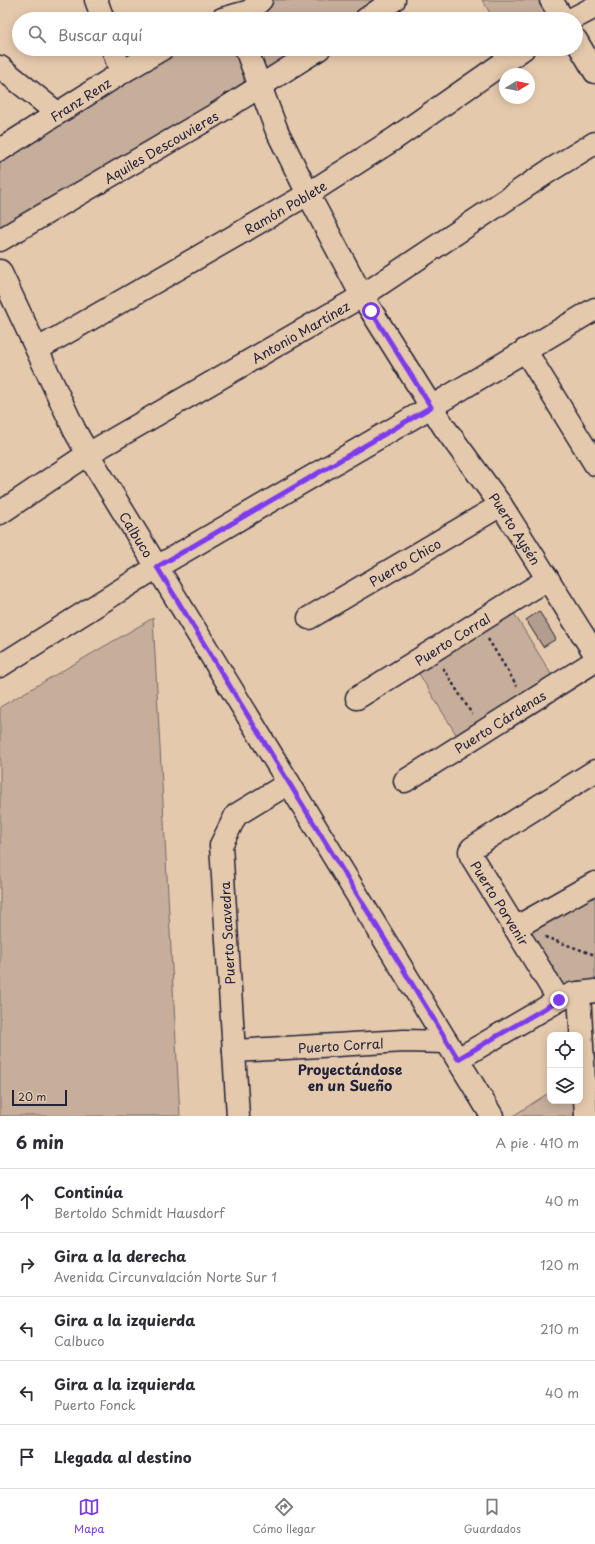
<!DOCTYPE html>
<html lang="es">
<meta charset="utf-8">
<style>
body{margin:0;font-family:"Playpen Sans",sans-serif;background:#f7f7f7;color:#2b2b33}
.controls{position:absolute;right:12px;bottom:12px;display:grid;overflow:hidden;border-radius:8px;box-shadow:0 2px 10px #0003}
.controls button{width:36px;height:36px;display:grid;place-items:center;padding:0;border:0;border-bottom:1px solid #e1e1e2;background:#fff;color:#2b2b33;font:20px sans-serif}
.compass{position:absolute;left:499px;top:68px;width:36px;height:36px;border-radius:50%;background:#fff;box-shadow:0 2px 10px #0003;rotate:80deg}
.scale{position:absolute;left:12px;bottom:10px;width:55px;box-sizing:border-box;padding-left:4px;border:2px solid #22223b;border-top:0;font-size:11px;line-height:14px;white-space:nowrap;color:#22223b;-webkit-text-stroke:3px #e5c9ac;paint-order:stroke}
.stop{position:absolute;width:12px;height:12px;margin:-9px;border:3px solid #7c3aed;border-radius:50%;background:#fff}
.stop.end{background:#7c3aed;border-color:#fff;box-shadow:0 1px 4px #0008}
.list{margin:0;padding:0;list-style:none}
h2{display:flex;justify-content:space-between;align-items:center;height:52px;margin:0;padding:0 16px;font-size:17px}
h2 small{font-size:13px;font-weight:400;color:#7c7c81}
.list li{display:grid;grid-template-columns:26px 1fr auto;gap:12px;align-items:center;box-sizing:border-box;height:64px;padding:0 16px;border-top:1px solid #e1e1e2}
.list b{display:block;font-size:15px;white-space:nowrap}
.list p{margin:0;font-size:13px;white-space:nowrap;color:#7c7c81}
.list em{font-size:13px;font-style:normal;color:#7c7c81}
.icon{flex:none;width:22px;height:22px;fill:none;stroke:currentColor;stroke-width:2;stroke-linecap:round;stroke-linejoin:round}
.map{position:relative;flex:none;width:595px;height:1116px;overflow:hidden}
.search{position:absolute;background:#fff;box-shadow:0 2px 10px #0003;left:12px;right:12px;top:12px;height:44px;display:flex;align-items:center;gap:10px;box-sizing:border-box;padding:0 14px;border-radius:22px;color:#7c7c81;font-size:15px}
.sheet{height:372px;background:#fff}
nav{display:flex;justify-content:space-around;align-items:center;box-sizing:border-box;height:56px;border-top:1px solid #e1e1e2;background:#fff;font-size:11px;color:#7c7c81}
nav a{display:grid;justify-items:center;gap:2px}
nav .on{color:#7c3aed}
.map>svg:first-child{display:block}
.green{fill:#c6ae9a;stroke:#74686a}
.building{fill:#b29d8e;stroke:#22223b}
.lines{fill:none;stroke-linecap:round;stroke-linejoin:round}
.minor-casing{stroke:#22223b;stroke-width:25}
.path{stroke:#22223b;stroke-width:2.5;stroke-dasharray:3 3;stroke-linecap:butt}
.minor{stroke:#e5c9ac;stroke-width:22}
.route{stroke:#7c3aed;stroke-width:5}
.labels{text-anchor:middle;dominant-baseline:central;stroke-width:3;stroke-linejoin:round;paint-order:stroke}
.street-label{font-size:13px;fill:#22223b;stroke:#e5c9ac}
.neighbourhood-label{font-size:14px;font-weight:bold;fill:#22223b;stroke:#e5c9ac}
</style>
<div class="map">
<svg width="595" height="1116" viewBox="0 0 595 1116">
<rect width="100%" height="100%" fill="#e5c9ac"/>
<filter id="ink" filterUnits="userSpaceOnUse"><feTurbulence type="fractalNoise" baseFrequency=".025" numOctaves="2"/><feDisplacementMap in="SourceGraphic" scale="8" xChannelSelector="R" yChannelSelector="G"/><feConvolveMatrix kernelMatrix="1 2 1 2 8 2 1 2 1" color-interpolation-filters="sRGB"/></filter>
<g filter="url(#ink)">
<!-- green -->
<g class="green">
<polygon points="275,0 385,0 358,19 258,19"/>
<polygon points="482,0 545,0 556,19 494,19"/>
<path d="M180,49H235C240,64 247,74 242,91L0,231V161L133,77Z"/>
<polygon points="255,49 312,49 275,72 265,70"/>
<polygon points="512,610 554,679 459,739 416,669"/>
<polygon points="153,618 180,1116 0,1116 0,707"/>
<polygon points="595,888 595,980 564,987 558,985 527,928"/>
<polygon points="550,1092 550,1101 579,1101 580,1116 513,1116"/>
</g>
<!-- building -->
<polygon class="building" points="539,611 556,639 543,647 526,620"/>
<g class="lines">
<!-- minor casing -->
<g class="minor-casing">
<g id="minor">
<polyline points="96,0 103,19"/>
<polyline points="551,0 563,19"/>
<polyline points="222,19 250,11 261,0"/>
<polyline points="366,19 394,0"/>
<polyline points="572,19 595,7"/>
<polyline points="576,40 595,72"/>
<polyline points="113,49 121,73"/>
<path id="s1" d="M246,49L277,131L308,194L362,296L444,427L501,505L595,654"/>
<polyline points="0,67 57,113"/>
<path id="s2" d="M0,150L121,73L162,49"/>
<path id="s3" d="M0,240L213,116L319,49"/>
<path id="s4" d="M0,271L75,431L88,454L492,1116"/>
<path id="s5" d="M38,349L308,194L394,139L523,49"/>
<polyline points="525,350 595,464"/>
<path id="s6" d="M0,513L88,454L362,296L549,171L595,143"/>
<path id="s7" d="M309,618L501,505"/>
<polyline points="0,666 157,567 431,407 595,309"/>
<path id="s8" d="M357,698L548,579"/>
<path id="s9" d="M405,781L595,661"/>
<polyline points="515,928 595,883"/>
<polyline points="579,993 586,1116"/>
<polyline points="559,1000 471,856 470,851 472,848 595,771"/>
<path id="s10" d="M234,1051L404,1041L447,1042"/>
<polyline points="458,1059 559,1000 572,994 595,991"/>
<polyline points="238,1116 221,845 236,815 289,783"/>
</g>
</g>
<!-- path -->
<g class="path">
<polyline points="488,639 517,686"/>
<polyline points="443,668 472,714"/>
<polyline points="545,937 595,955"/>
</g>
<!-- minor -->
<use href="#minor" class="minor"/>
</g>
</g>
<g class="lines" filter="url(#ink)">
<!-- route -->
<polyline class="route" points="371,311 431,407 157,567 458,1059 559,1000"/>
</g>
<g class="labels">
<!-- street labels -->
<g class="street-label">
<text stroke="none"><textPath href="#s2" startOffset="95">Franz Renz</textPath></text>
<text stroke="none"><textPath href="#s3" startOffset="186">Aquiles Descouvieres</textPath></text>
<text stroke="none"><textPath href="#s5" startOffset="285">Ramón Poblete</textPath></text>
<text stroke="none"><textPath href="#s6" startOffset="351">Antonio Martínez</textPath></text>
<text stroke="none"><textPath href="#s1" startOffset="552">Puerto Aysén</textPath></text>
<text stroke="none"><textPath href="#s4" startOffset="297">Calbuco</textPath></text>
<text stroke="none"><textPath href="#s7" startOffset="111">Puerto Chico</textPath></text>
<text stroke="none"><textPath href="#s8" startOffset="112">Puerto Corral</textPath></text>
<text stroke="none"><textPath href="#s9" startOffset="112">Puerto Cárdenas</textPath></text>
<text transform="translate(500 903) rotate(58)">Puerto Porvenir</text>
<text transform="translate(227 933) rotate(-93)">Puerto Saavedra</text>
<text stroke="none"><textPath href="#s10" startOffset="107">Puerto Corral</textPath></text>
</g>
<!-- neighbourhood labels -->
<g class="neighbourhood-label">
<text x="350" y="1069">Proyectándose<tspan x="350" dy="16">en un Sueño</tspan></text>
</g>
</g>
</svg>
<div class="controls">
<button><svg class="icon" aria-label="locate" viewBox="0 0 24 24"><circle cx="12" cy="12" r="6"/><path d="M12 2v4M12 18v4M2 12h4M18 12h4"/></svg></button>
<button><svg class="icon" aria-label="layers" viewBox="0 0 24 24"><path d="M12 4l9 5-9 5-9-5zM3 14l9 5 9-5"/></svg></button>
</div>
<svg class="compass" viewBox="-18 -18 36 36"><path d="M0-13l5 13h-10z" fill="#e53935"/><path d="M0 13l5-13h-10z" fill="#7c7c81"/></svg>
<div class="scale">20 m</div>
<div class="stop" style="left:371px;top:311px"></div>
<div class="stop end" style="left:559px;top:1000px"></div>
<div class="search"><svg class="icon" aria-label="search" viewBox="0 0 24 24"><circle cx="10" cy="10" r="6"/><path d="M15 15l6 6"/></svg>Buscar aquí</div>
</div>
<section class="sheet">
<h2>6 min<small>A pie · 410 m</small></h2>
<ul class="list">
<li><svg class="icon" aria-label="ahead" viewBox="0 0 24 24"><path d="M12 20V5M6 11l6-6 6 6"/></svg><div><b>Continúa</b><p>Bertoldo Schmidt Hausdorf</p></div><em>40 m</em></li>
<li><svg class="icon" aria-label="right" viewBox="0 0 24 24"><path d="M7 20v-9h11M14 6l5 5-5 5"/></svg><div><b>Gira a la derecha</b><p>Avenida Circunvalación Norte Sur 1</p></div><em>120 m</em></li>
<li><svg class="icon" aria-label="left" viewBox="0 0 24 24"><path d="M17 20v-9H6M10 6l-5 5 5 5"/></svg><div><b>Gira a la izquierda</b><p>Calbuco</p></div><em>210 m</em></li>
<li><svg class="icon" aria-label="left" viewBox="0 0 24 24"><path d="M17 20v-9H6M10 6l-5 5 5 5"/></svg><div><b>Gira a la izquierda</b><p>Puerto Fonck</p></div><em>40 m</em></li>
<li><svg class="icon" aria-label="arrive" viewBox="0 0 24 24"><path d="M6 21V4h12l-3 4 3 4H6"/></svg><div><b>Llegada al destino</b></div></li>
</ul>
</section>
<nav>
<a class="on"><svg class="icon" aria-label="map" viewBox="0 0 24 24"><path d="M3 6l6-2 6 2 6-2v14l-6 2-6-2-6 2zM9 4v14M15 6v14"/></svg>Mapa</a>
<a><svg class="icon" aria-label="directions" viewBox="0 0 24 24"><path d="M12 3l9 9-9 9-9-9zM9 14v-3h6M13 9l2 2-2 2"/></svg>Cómo llegar</a>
<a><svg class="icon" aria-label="saved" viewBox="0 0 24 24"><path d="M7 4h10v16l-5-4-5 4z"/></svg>Guardados</a>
</nav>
